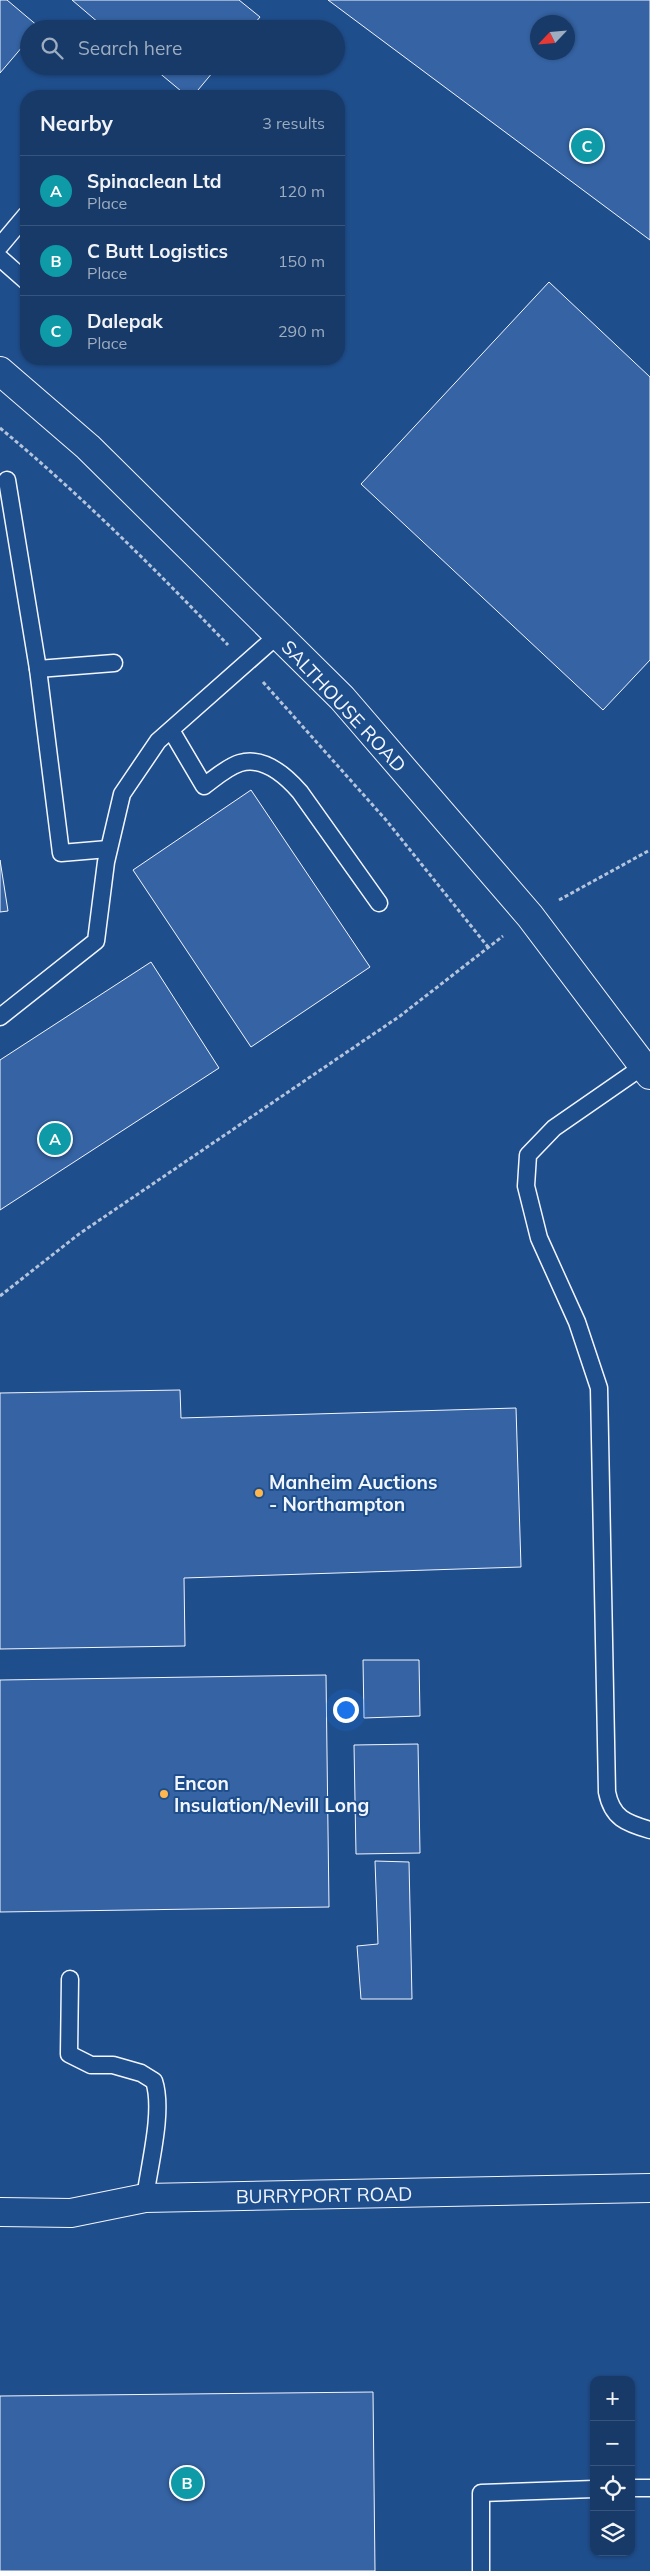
<!DOCTYPE html>
<meta charset="utf-8">
<style>
body{margin:0;font-family:Mulish,sans-serif;background:#20416f;color:#f1f3f6}
.controls{position:absolute;right:15px;bottom:15px;display:grid;overflow:hidden;border-radius:10px;box-shadow:0 1px 4px #0004}
.controls button{width:45px;height:45px;display:grid;place-items:center;padding:0;border:0;border-bottom:1px solid #36547d;background:#173a69;color:#f1f3f6;font:25px sans-serif}
.compass{position:absolute;left:530px;top:15px;width:45px;height:45px;border-radius:50%;background:#173a69;box-shadow:0 1px 4px #0004;rotate:244deg}
.you{position:absolute;left:345px;top:1709px;width:18px;height:18px;margin:-12px;border:4px solid #fff;border-radius:50%;background:#1a73e8;box-shadow:0 0 0 8px #1a73e833}
.badge{display:grid;place-items:center;width:32px;height:32px;border-radius:50%;background:#ffb74d;color:#fff;font-size:16px;font-weight:700}
.pin{position:absolute;translate:-50% -50%;border:2px solid #fff;box-shadow:0 1px 5px #0006}
.list{margin:0;padding:0;list-style:none}
h2{display:flex;justify-content:space-between;align-items:center;height:65px;margin:0;padding:0 20px;font-size:21px}
h2 small{font-size:16px;font-weight:400;color:#9eadc0}
.list li{display:grid;grid-template-columns:32px 1fr auto;gap:15px;align-items:center;box-sizing:border-box;height:70px;padding:0 20px;border-top:1px solid #36547d}
.list b{display:block;font-size:19px;white-space:nowrap}
.list p{margin:0;font-size:16px;white-space:nowrap;color:#9eadc0}
.list em{font-size:16px;font-style:normal;color:#9eadc0}
.icon{flex:none;width:28px;height:28px;fill:none;stroke:currentColor;stroke-width:2;stroke-linecap:round;stroke-linejoin:round}
.map{position:relative;flex:none;width:650px;height:2571px;overflow:hidden}
.search{position:absolute;background:#173a69;box-shadow:0 1px 4px #0004;left:20px;top:20px;width:325px;height:55px;display:flex;align-items:center;gap:12px;box-sizing:border-box;padding:0 18px;border-radius:28px;color:#9eadc0;font-size:19px}
.panel{position:absolute;background:#173a69;box-shadow:0 1px 4px #0004;left:20px;top:90px;width:325px;height:275px;border-radius:20px}
.map>svg:first-child{display:block}
.building{fill:#3563a3;stroke:#f2f6ff;fill-rule:evenodd}
.lines{fill:none;stroke-linecap:round;stroke-linejoin:round}
.lane-casing{stroke:#f2f6ff;stroke-width:19}
.street-casing{stroke:#f2f6ff;stroke-width:30}
.path{stroke:#b3c4dc;stroke-width:3;stroke-dasharray:4 2.5;stroke-linecap:butt}
.lane{stroke:#1f4e8c;stroke-width:16}
.street{stroke:#1f4e8c;stroke-width:28}
.poi-dot{fill:#ffb74d;stroke:#1f4e8c;stroke-width:2}
.labels{text-anchor:middle;dominant-baseline:central;stroke-width:4;stroke-linejoin:round;paint-order:stroke}
.street-label{font-size:19px;fill:#f2f6ff;stroke:#1f4e8c}
.poi-label{font-size:19px;font-weight:bold;fill:#f2f6ff;stroke:#1f4e8c;text-anchor:start}
</style>
<div class="map">
<svg width="650" height="2571" viewBox="0 0 650 2571">
<rect width="100%" height="100%" fill="#1f4e8c"/>
<!-- building -->
<g class="building">
<polygon points="0,0 7,0 39,27 29,29 29,39 0,73"/>
<polygon points="72,0 239,0 260,17 250,29 106,29"/>
<path d="M328,0H650V240ZM538,22H568V52H538Z"/>
<polygon points="151,66 218,66 193,96 187,96"/>
<polygon points="549,282 650,377 650,660 603,710 361,484"/>
<polygon points="251,790 370,967 251,1047 133,870"/>
<polygon points="0,860 8,911 0,912"/>
<polygon points="151,962 219,1068 0,1210 0,1060"/>
<polygon points="180,1390 181,1418 516,1408 521,1567 184,1578 185,1646 0,1649 0,1393"/>
<polygon points="363,1660 419,1660 420,1716 364,1718"/>
<polygon points="326,1675 329,1907 0,1912 0,1680"/>
<polygon points="418,1744 420,1853 356,1854 354,1745"/>
<polygon points="375,1861 409,1862 412,1999 361,1999 357,1946 378,1944"/>
<polygon points="373,2392 375,2571 0,2571 0,2396"/>
</g>
<g class="lines">
<!-- lane casing -->
<g class="lane-casing">
<g id="lane">
<polyline points="0,246 26,215"/>
<polyline points="0,258 26,281"/>
<polyline points="7,480 38,669 61,853 108,849"/>
<polyline points="38,669 114,663"/>
<path d="M171,730L204,786C215,778 227,767 240,763C264,756 286,776 300,792L379,903"/>
<polyline points="0,1017 96,941 106,862 122,794 158,741 278,635"/>
<path d="M645,1065L554,1128L528,1155L526,1186L539,1238L577,1322L599,1388L607,1792C612,1818 626,1823 650,1830"/>
<path d="M70,1979L69,2054L91,2065H113L141,2073L154,2081C164,2111 149,2166 145,2198"/>
<polyline points="631,2488 650,2488"/>
<polyline points="481,2571 481,2493 594,2489"/>
</g>
</g>
<!-- street casing -->
<g class="street-casing">
<g id="street">
<polyline points="0,371 88,447 342,698 530,916 650,1075"/>
<polyline points="0,2212 71,2213 145,2198 650,2188"/>
</g>
</g>
<!-- path -->
<g class="path">
<path d="M0,428C81,495 155,569 228,645"/>
<polyline points="263,682 386,820 488,947"/>
<polyline points="559,900 650,850"/>
<polyline points="0,1296 79,1234 400,1016 503,936"/>
</g>
<!-- lane -->
<use href="#lane" class="lane"/>
<!-- street -->
<use href="#street" class="street"/>
</g>
<!-- markers -->
<g class="poi-dot">
<circle cx="259" cy="1493" r="5"/>
<circle cx="164" cy="1794" r="5"/>
</g>
<g class="labels">
<!-- street labels -->
<g class="street-label">
<text transform="translate(344 706) rotate(47)">SALTHOUSE ROAD</text>
<text transform="translate(324 2195) rotate(-1)">BURRYPORT ROAD</text>
</g>
<!-- poi labels -->
<g class="poi-label">
<text x="269" y="1482">Manheim Auctions<tspan x="269" dy="22">- Northampton</tspan></text>
<text x="174" y="1783">Encon<tspan x="174" dy="22">Insulation/Nevill Long</tspan></text>
</g>
</g>
</svg>
<div class="controls">
<button>+</button>
<button>−</button>
<button><svg class="icon" aria-label="locate" viewBox="0 0 24 24"><circle cx="12" cy="12" r="6"/><path d="M12 2v4M12 18v4M2 12h4M18 12h4"/></svg></button>
<button><svg class="icon" aria-label="layers" viewBox="0 0 24 24"><path d="M12 4l9 5-9 5-9-5zM3 14l9 5 9-5"/></svg></button>
</div>
<svg class="compass" viewBox="-18 -18 36 36"><path d="M0-13l5 13h-10z" fill="#e53935"/><path d="M0 13l5-13h-10z" fill="#9eadc0"/></svg>
<div class="you"></div>
<div class="pin badge" style="left:55px;top:1139px;background:#0f9aa8">A</div>
<div class="pin badge" style="left:187px;top:2483px;background:#0f9aa8">B</div>
<div class="pin badge" style="left:587px;top:146px;background:#0f9aa8">C</div>
<div class="search"><svg class="icon" aria-label="search" viewBox="0 0 24 24"><circle cx="10" cy="10" r="6"/><path d="M15 15l6 6"/></svg>Search here</div>
<section class="panel">
<h2>Nearby<small>3 results</small></h2>
<ul class="list">
<li><span class="badge" style="background:#0f9aa8">A</span><div><b>Spinaclean Ltd</b><p>Place</p></div><em>120 m</em></li>
<li><span class="badge" style="background:#0f9aa8">B</span><div><b>C Butt Logistics</b><p>Place</p></div><em>150 m</em></li>
<li><span class="badge" style="background:#0f9aa8">C</span><div><b>Dalepak</b><p>Place</p></div><em>290 m</em></li>
</ul>
</section>
</div>
